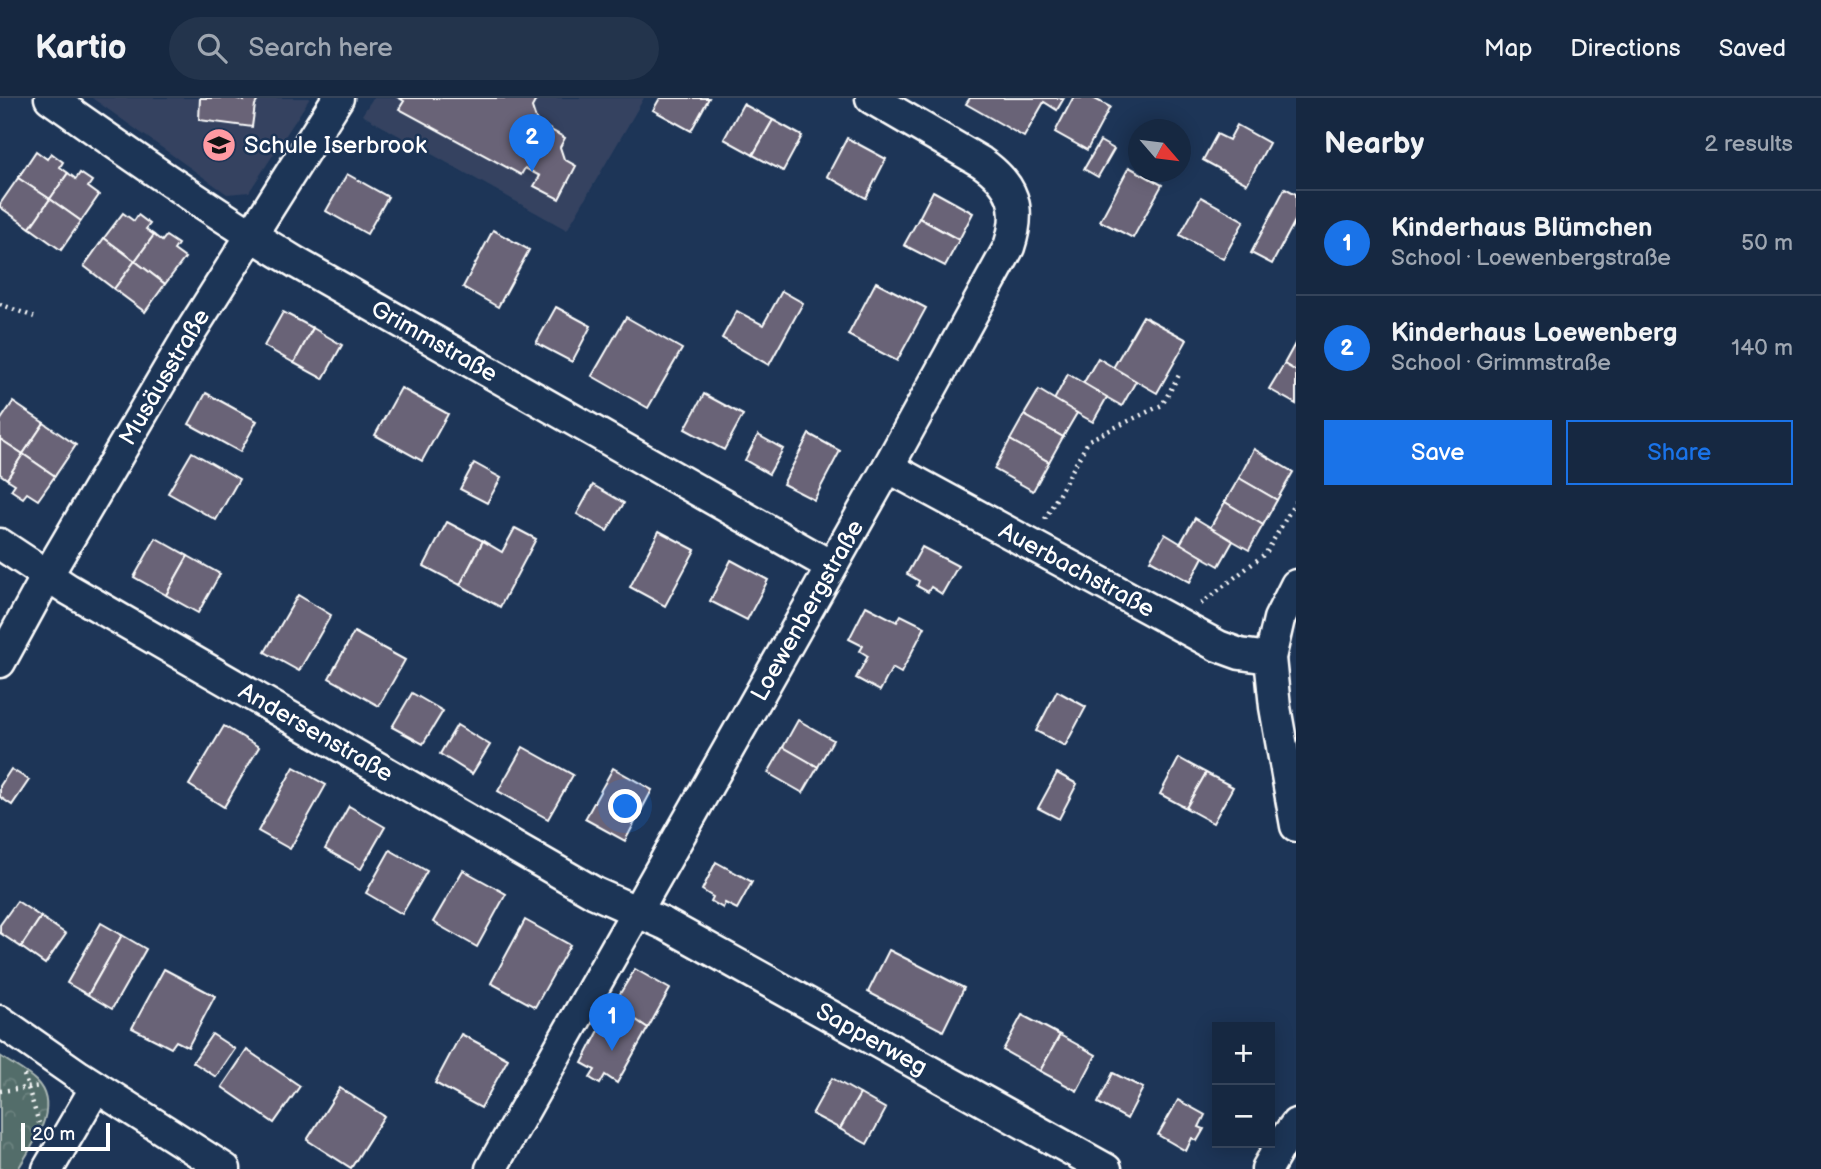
<!DOCTYPE html>
<meta charset="utf-8">
<style>
body{margin:0;font-family:"Balsamiq Sans",sans-serif;background:#23344c;color:#f1f3f6}
.controls{position:absolute;right:21px;bottom:21px;display:grid;overflow:hidden;border-radius:0px;box-shadow:0 4px 18px #0003}
.controls button{width:63px;height:63px;display:grid;place-items:center;padding:0;border:0;border-bottom:2px solid #35445a;background:#162841;color:#f1f3f6;font:35px sans-serif}
.compass{position:absolute;left:1128px;top:21px;width:63px;height:63px;border-radius:50%;background:#162841;box-shadow:0 4px 18px #0003;rotate:118deg}
.scale{position:absolute;left:21px;bottom:18px;width:89px;box-sizing:border-box;padding-left:7px;border:4px solid #fff;border-top:0;font-size:19px;line-height:24px;white-space:nowrap;color:#fff;-webkit-text-stroke:5px #1d3557;paint-order:stroke}
.you{position:absolute;left:626px;top:709px;width:24px;height:24px;margin:-18px;border:5px solid #fff;border-radius:50%;background:#1a73e8;box-shadow:0 0 0 10px #1a73e833}
.badge{display:grid;place-items:center;width:46px;height:46px;border-radius:50%;background:#1a73e8;color:#fff;font-size:23px;font-weight:700}
.pin{position:absolute;translate:-50% -58px;filter:drop-shadow(0 2px 4px #0008)}
.pin::after{content:'';position:absolute;top:37px;width:24px;height:21px;background:inherit;clip-path:polygon(0 0,100% 0,50% 100%)}
.list{margin:0;padding:0;list-style:none}
h2{display:flex;justify-content:space-between;align-items:center;height:91px;margin:0;padding:0 28px;font-size:30px}
h2 small{font-size:23px;font-weight:400;color:#9ea6b1}
.list li{display:grid;grid-template-columns:46px 1fr auto;gap:21px;align-items:center;box-sizing:border-box;height:105px;padding:0 28px;border-top:2px solid #35445a}
.list b{display:block;font-size:26px;white-space:nowrap}
.list p{margin:0;font-size:23px;white-space:nowrap;color:#9ea6b1}
.list em{font-size:23px;font-style:normal;color:#9ea6b1}
.actions{display:flex;gap:14px;padding:21px 28px}
.actions a{flex:1;padding:16px 0;border:2px solid #1a73e8;border-radius:0px;text-align:center;font-size:24px;color:#1a73e8}
.actions .main{background:#1a73e8;color:#fff}
.icon{flex:none;width:38px;height:38px;fill:none;stroke:currentColor;stroke-width:2;stroke-linecap:round;stroke-linejoin:round}
.map{position:relative;flex:none;width:1296px;height:1071px;overflow:hidden}
header{display:flex;align-items:center;gap:42px;box-sizing:border-box;height:98px;padding:0 35px;background:#162841;border-bottom:2px solid #35445a}
header strong{font-size:33px}
nav{display:flex;gap:38px;margin-inline-start:auto;font-size:24px}
.search{width:490px;height:63px;background:#23344c;display:flex;align-items:center;gap:18px;box-sizing:border-box;padding:0 24px;border-radius:38px;color:#9ea6b1;font-size:26px}
main{display:flex}
aside{flex:1;background:#162841}
.map>svg:first-child{display:block}
.built{fill:#344361}
.forest{fill:url(#forest-crowns);stroke:#a9b6b4;stroke-width:2}
.building{fill:#696477;stroke:#fff;stroke-width:2}
.lines{fill:none;stroke-linecap:round;stroke-linejoin:round}
.minor-casing{stroke:#fff;stroke-width:35}
.path{stroke:#fff;stroke-width:4.5;stroke-dasharray:2 5;stroke-linecap:butt}
.minor{stroke:#1d3557;stroke-width:30}
.labels{text-anchor:middle;dominant-baseline:central;stroke-width:5;stroke-linejoin:round;paint-order:stroke}
.poi-label{font-size:24px;fill:#fff;stroke:#1d3557;text-anchor:start}
.street-label{font-size:24px;fill:#fff;stroke:#1d3557}
</style>
<header>
<strong>Kartio</strong>
<div class="search"><svg class="icon" aria-label="search" viewBox="0 0 24 24"><circle cx="10" cy="10" r="6"/><path d="M15 15l6 6"/></svg>Search here</div>
<nav><a>Map</a><a>Directions</a><a>Saved</a></nav>
</header>
<main>
<div class="map">
<svg width="1296" height="1071" viewBox="0 0 1296 1071">
<defs>
<pattern id="forest-crowns" width="20" height="18" patternUnits="userSpaceOnUse" patternTransform="scale(1.75)"><rect width="20" height="18" fill="#536d6a"/><path d="M2 6a3 3 0 1 1 6 0M12 15a3 3 0 1 1 6 0" fill="none" stroke="#6d8380"/></pattern>
</defs>
<rect width="100%" height="100%" fill="#1d3557"/>
<filter id="ink" filterUnits="userSpaceOnUse"><feTurbulence type="fractalNoise" baseFrequency=".0143" numOctaves="2"/><feDisplacementMap in="SourceGraphic" scale="14" xChannelSelector="R" yChannelSelector="G"/><feConvolveMatrix kernelMatrix="1 2 1 2 8 2 1 2 1" color-interpolation-filters="sRGB"/></filter>
<g filter="url(#ink)">
<!-- built -->
<g class="built">
<polygon points="92,0 310,0 249,94 227,96"/>
<polygon points="373,0 644,0 567,132 362,17"/>
</g>
<!-- forest -->
<path class="forest" d="M0,958C11,966 26,973 36,983C62,1009 33,1046 18,1071H0Z"/>
<!-- building -->
<g class="building">
<polygon points="200,0 236,0 244,3 245,0 259,0 255,7 252,29 199,22"/>
<polygon points="399,0 537,0 532,9 537,24 565,40 560,49 564,61 576,68 559,101 534,88 540,78 525,70 521,77 399,11 404,3"/>
<polygon points="660,0 709,0 691,33 653,12"/>
<polygon points="970,0 1064,0 1057,12 1044,4 1024,39 966,6"/>
<polygon points="1073,0 1093,0 1110,9 1087,52 1055,34"/>
<polygon points="743,6 773,22 753,57 724,41"/>
<polygon points="773,22 802,38 783,73 753,57"/>
<polygon points="1237,27 1269,45 1247,86 1203,62 1217,36 1229,42"/>
<polygon points="847,40 886,61 866,100 827,78"/>
<polygon points="1100,43 1114,51 1098,79 1084,71"/>
<polygon points="36,53 47,61 51,55 63,64 60,69 68,75 50,101 18,80"/>
<polygon points="1129,69 1162,87 1133,140 1100,123"/>
<polygon points="68,75 76,81 80,75 92,83 88,89 99,97 81,123 50,101"/>
<polygon points="347,76 388,99 367,136 326,113"/>
<polygon points="18,80 50,101 30,130 0,109 0,106"/>
<polygon points="1285,90 1296,96 1296,121 1272,166 1251,155"/>
<polygon points="933,93 973,115 959,142 919,120"/>
<polygon points="1201,99 1244,123 1223,161 1180,137"/>
<polygon points="50,101 81,123 61,152 30,130"/>
<polygon points="123,115 134,123 138,117 150,126 146,131 154,137 135,163 104,140"/>
<polygon points="919,120 959,142 945,168 904,147"/>
<polygon points="493,132 529,152 498,209 463,189"/>
<polygon points="154,137 162,143 166,138 178,146 174,152 185,160 165,186 135,163"/>
<polygon points="104,140 135,163 114,191 84,168"/>
<polygon points="135,163 165,186 145,214 114,191"/>
<polygon points="876,184 926,210 897,263 848,237"/>
<polygon points="782,193 803,205 769,267 722,240 737,213 763,227"/>
<polygon points="556,209 591,228 572,264 536,245"/>
<polygon points="283,214 313,230 294,265 264,248"/>
<polygon points="1143,218 1187,242 1157,295 1113,270"/>
<polygon points="626,219 682,251 648,310 592,278"/>
<polygon points="313,230 342,247 323,281 294,265"/>
<polygon points="1296,244 1296,273 1284,266"/>
<polygon points="1098,260 1136,283 1122,308 1083,286"/>
<polygon points="1284,266 1296,273 1296,306 1269,291"/>
<polygon points="1068,276 1107,299 1093,324 1054,302"/>
<polygon points="401,290 448,316 422,363 375,337"/>
<polygon points="1039,292 1077,315 1063,339 1024,317"/>
<polygon points="206,295 257,323 240,354 189,326"/>
<polygon points="704,296 743,317 724,352 685,331"/>
<polygon points="13,304 44,325 23,356 0,341 0,323"/>
<polygon points="1024,317 1063,339 1049,364 1010,342"/>
<polygon points="44,325 76,347 55,378 23,356"/>
<polygon points="809,336 840,353 814,402 783,386"/>
<polygon points="758,337 783,351 769,376 745,362"/>
<polygon points="0,341 23,356 7,381 0,376"/>
<polygon points="1010,342 1049,364 1033,393 994,371"/>
<polygon points="1254,351 1293,374 1277,402 1239,380"/>
<polygon points="192,354 239,381 216,422 168,395"/>
<polygon points="23,356 55,378 38,402 27,395 23,400 11,392 15,386 7,381"/>
<polygon points="474,365 501,380 487,405 460,391"/>
<polygon points="1239,380 1277,402 1263,427 1225,404"/>
<polygon points="593,387 624,405 607,433 577,416"/>
<polygon points="1225,404 1263,427 1249,452 1210,430"/>
<polygon points="1195,420 1233,443 1219,468 1180,446"/>
<polygon points="447,424 483,443 460,487 424,468"/>
<polygon points="515,430 536,441 500,509 460,487 483,443 502,454"/>
<polygon points="659,433 695,452 665,508 630,489"/>
<polygon points="1165,436 1203,459 1190,484 1150,462"/>
<polygon points="156,440 188,458 166,497 134,479"/>
<polygon points="922,449 958,468 942,496 931,489 928,494 917,488 919,483 907,476"/>
<polygon points="188,458 220,476 198,515 166,497"/>
<polygon points="731,462 768,482 747,522 710,503"/>
<polygon points="298,497 331,517 299,573 265,554"/>
<polygon points="866,508 897,524 901,517 925,529 901,575 892,570 880,593 856,580 868,558 860,553 863,548 849,541"/>
<polygon points="354,534 405,562 379,608 329,580"/>
<polygon points="1057,593 1086,609 1065,648 1036,633"/>
<polygon points="412,595 443,613 423,646 392,629"/>
<polygon points="798,622 833,642 818,669 783,649"/>
<polygon points="457,627 490,647 472,676 440,656"/>
<polygon points="224,628 259,649 224,709 189,687"/>
<polygon points="523,649 573,677 548,721 498,693"/>
<polygon points="783,649 818,669 803,695 768,675"/>
<polygon points="1179,660 1206,675 1186,710 1160,696"/>
<polygon points="294,669 326,687 290,751 258,733"/>
<polygon points="613,670 652,692 625,743 585,721"/>
<polygon points="11,671 29,682 12,707 0,699 0,688"/>
<polygon points="1057,675 1077,686 1059,721 1038,710"/>
<polygon points="1206,675 1233,689 1213,725 1186,710"/>
<polygon points="349,708 385,729 361,771 325,751"/>
<polygon points="390,752 427,773 402,816 366,795"/>
<polygon points="716,764 752,784 737,811 725,805 723,810 711,803 713,799 702,792"/>
<polygon points="463,772 506,796 477,849 433,824"/>
<polygon points="17,803 41,819 21,849 0,835 0,827"/>
<polygon points="41,819 66,836 45,866 21,849"/>
<polygon points="525,822 570,847 535,909 491,885"/>
<polygon points="101,825 122,837 88,897 67,885"/>
<polygon points="122,837 146,851 112,911 88,897"/>
<polygon points="889,852 964,890 943,933 868,894"/>
<polygon points="164,871 215,898 188,949 176,943 171,950 132,930"/>
<polygon points="635,871 670,891 648,930 636,922 633,925 630,923 626,928 607,917"/>
<polygon points="607,917 626,928 630,923 633,925 636,922 648,930 617,985 605,977 600,986 590,980 595,972 582,965"/>
<polygon points="1022,917 1060,937 1040,973 1003,952"/>
<polygon points="212,936 235,951 216,979 193,964"/>
<polygon points="461,936 508,961 481,1010 435,985"/>
<polygon points="1060,937 1096,957 1077,993 1040,973"/>
<polygon points="247,952 300,988 274,1025 222,989"/>
<polygon points="1113,975 1143,990 1127,1021 1098,1005"/>
<polygon points="832,980 860,996 840,1031 812,1016"/>
<polygon points="340,990 384,1018 351,1070 307,1042"/>
<polygon points="860,996 886,1011 867,1046 840,1031"/>
<polygon points="1178,1002 1205,1017 1199,1029 1204,1031 1197,1043 1192,1040 1186,1053 1158,1037"/>
</g>
<g class="lines">
<!-- minor casing -->
<g class="minor-casing">
<g id="minor">
<path id="s1" d="M50,0C131,57 212,114 297,165L831,468"/>
<path id="s2" d="M888,369L1218,548L1240,556L1270,560"/>
<path id="s3" d="M0,446L68,491L595,795L665,826L1106,1071"/>
<polyline points="1296,487 1279,521 1270,560 1275,609 1296,728"/>
<path id="s4" d="M0,564L47,478L191,233L338,0"/>
<polyline points="0,923 79,978 225,1071"/>
<polyline points="48,1071 96,989"/>
<path id="s5" d="M491,1071L888,369L1009,149C1022,110 1014,87 981,64L871,0"/>
<polyline points="1267,1071 1283,1043 1296,1026"/>
</g>
</g>
<!-- path -->
<g class="path">
<polyline points="0,206 34,219"/>
<polyline points="1045,421 1089,342 1162,307 1179,277"/>
<polyline points="1201,506 1266,455 1296,403"/>
<polyline points="24,977 39,1025"/>
<polyline points="0,993 41,988"/>
</g>
<!-- minor -->
<use href="#minor" class="minor"/>
</g>
</g>
<!-- icons -->
<defs>
<g id="school-disc" transform="scale(1.75)"><circle r="9.5" fill="#ff9aa2" stroke="#1d3557"/><path d="M0-5L7-2L0 1L-7-2ZM-4 1L0 2.5L4 1V4Q0 6-4 4Z" fill="#111"/></g>
</defs>
<g fill-rule="evenodd">
<use href="#school-disc" x="219" y="47"/>
</g>
<g class="labels">
<!-- poi labels -->
<g class="poi-label">
<text x="244" y="47">Schule Iserbrook</text>
</g>
<!-- street labels -->
<g class="street-label">
<text stroke="none"><textPath href="#s1" startOffset="455">Grimmstraße</textPath></text>
<text stroke="none"><textPath href="#s4" startOffset="329">Musäusstraße</textPath></text>
<text stroke="none"><textPath href="#s2" startOffset="215">Auerbachstraße</textPath></text>
<text stroke="none"><textPath href="#s5" startOffset="642">Loewenbergstraße</textPath></text>
<text stroke="none"><textPath href="#s3" startOffset="368">Andersenstraße</textPath></text>
<text stroke="none"><textPath href="#s3" startOffset="1003">Sapperweg</textPath></text>
</g>
</g>
</svg>
<div class="controls">
<button>+</button>
<button>−</button>
</div>
<svg class="compass" viewBox="-18 -18 36 36"><path d="M0-13l5 13h-10z" fill="#e53935"/><path d="M0 13l5-13h-10z" fill="#9ea6b1"/></svg>
<div class="scale">20 m</div>
<div class="you"></div>
<div class="pin badge" style="left:612px;top:953px">1</div>
<div class="pin badge" style="left:532px;top:74px">2</div>
</div>
<aside>
<h2>Nearby<small>2 results</small></h2>
<ul class="list">
<li><span class="badge">1</span><div><b>Kinderhaus Blümchen</b><p>School · Loewenbergstraße</p></div><em>50 m</em></li>
<li><span class="badge">2</span><div><b>Kinderhaus Loewenberg</b><p>School · Grimmstraße</p></div><em>140 m</em></li>
</ul>
<div class="actions"><a class="main">Save</a><a>Share</a></div>
</aside>
</main>
